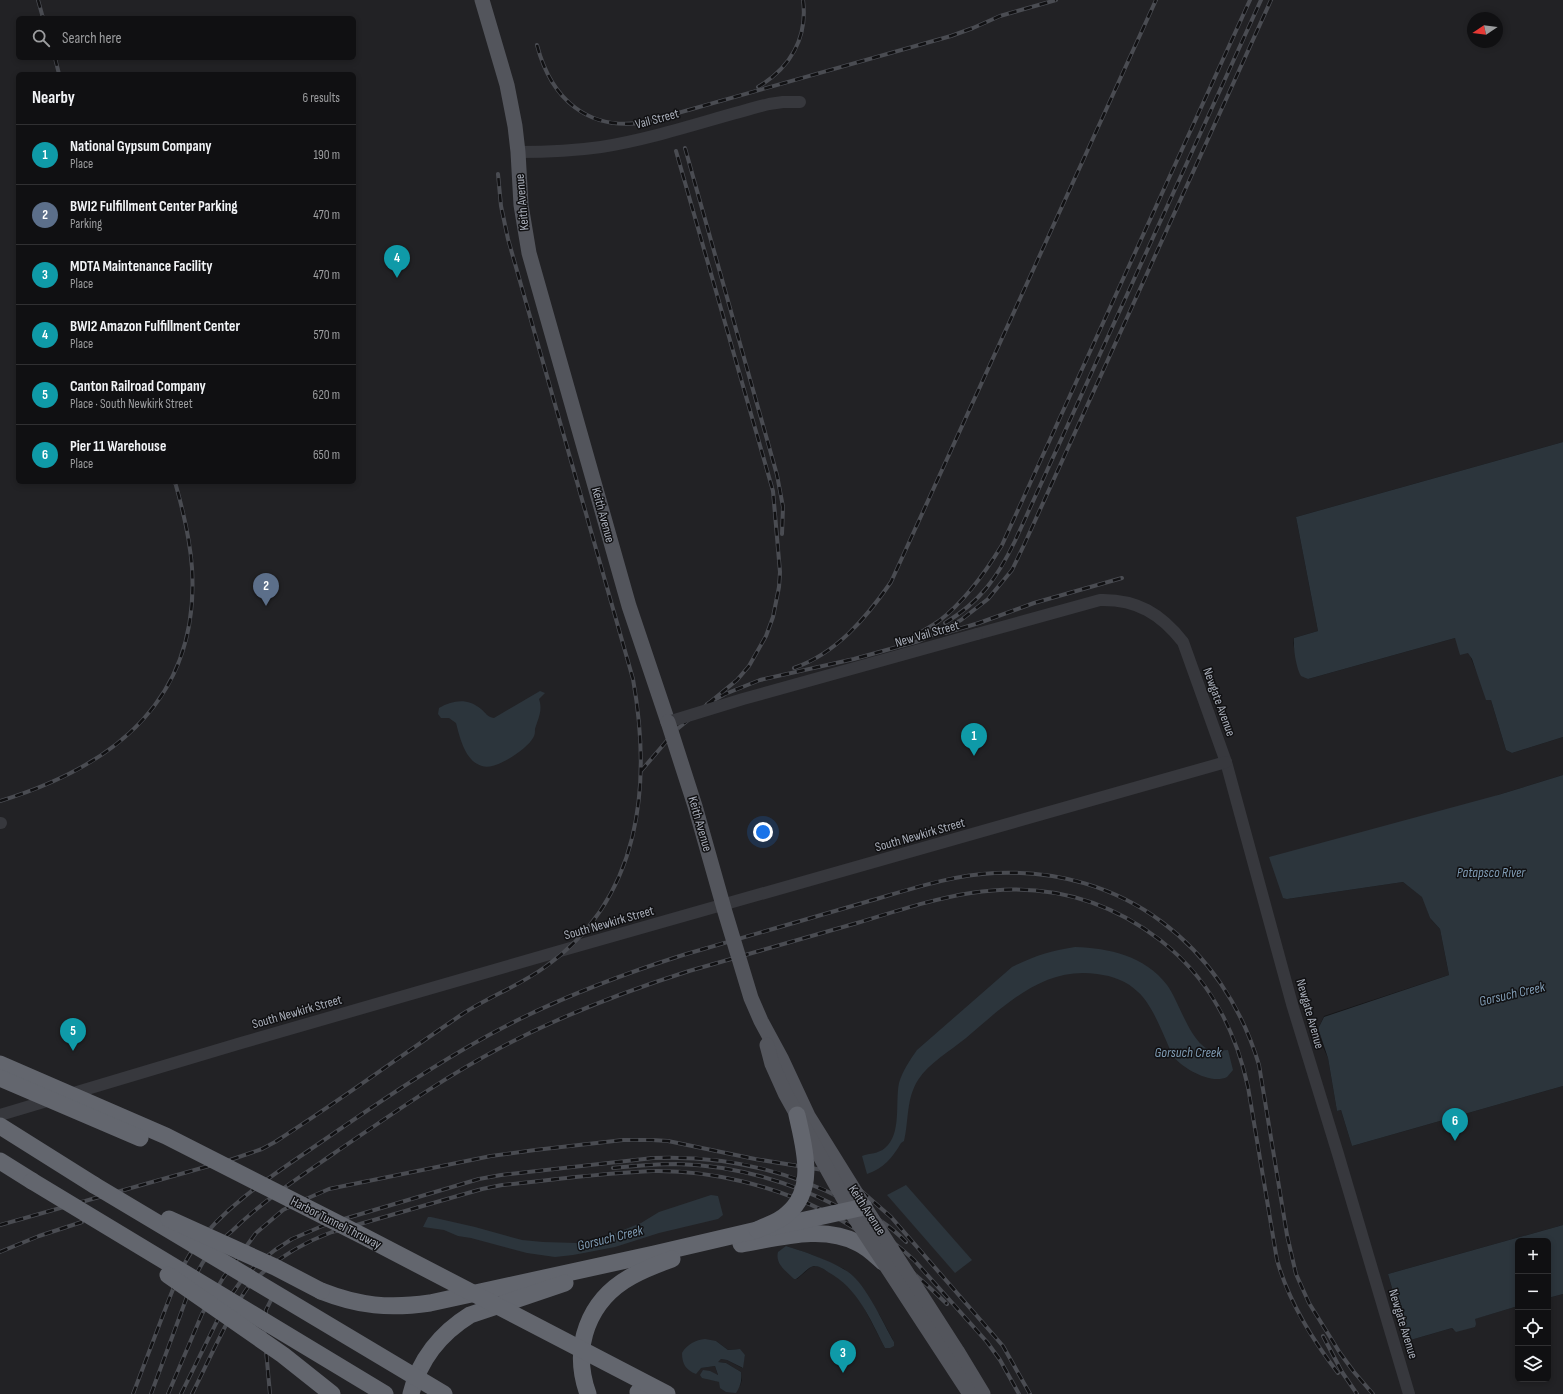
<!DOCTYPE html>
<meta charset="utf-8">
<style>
body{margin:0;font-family:"Sofia Sans Condensed",sans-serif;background:#19191b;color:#f1f3f6}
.controls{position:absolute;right:12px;bottom:12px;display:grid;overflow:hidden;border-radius:6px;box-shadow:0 2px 6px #0003}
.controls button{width:36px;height:36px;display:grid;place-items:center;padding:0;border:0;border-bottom:1px solid #303032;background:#101012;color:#f1f3f6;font:20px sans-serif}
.compass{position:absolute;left:1467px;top:12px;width:36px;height:36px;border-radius:50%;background:#101012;box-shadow:0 2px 6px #0003;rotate:257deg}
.you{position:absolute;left:763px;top:832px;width:14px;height:14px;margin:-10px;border:3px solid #fff;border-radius:50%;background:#1a73e8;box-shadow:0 0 0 6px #1a73e833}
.badge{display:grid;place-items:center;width:26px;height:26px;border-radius:50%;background:#2563eb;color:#fff;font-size:13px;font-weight:700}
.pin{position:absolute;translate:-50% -33px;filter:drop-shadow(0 1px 2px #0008)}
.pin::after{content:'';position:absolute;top:21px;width:14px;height:12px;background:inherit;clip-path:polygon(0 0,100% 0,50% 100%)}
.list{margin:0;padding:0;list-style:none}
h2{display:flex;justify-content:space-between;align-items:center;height:52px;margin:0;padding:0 16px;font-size:17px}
h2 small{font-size:13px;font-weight:400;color:#9c9d9f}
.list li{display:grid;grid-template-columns:26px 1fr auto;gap:12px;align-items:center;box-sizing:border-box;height:60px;padding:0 16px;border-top:1px solid #303032}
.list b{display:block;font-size:15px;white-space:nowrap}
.list p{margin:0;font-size:13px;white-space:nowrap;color:#9c9d9f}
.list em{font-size:13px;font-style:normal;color:#9c9d9f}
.icon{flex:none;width:22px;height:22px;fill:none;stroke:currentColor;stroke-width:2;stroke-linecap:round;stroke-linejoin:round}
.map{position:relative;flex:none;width:1563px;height:1394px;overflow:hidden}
.search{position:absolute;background:#101012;box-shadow:0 2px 6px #0003;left:16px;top:16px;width:340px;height:44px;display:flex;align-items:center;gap:10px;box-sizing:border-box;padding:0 14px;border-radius:6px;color:#9c9d9f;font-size:15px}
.panel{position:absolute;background:#101012;box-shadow:0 2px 6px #0003;left:16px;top:72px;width:340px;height:412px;border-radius:6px}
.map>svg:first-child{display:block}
.built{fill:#222225;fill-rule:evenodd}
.water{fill:#2c353c}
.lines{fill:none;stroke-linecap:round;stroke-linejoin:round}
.minor{stroke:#37383d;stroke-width:12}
.major{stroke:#53555c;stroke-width:15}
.highway{stroke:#63666e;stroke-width:17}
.rail-casing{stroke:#4a4c52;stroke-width:4}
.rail{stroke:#111113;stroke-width:2.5;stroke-dasharray:8;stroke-linecap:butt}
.minor-bridge{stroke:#37383d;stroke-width:12}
.major-bridge{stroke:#53555c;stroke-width:15}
.highway-bridge{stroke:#63666e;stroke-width:17}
.labels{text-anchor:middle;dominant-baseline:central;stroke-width:3;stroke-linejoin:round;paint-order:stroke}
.street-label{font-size:13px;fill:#a8adb8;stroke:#111113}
.water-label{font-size:14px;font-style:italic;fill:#7f9bb3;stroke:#111113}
</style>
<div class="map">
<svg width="1563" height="1394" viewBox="0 0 1563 1394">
<rect width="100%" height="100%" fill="#161618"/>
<!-- built -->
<path class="built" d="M0,0H1563V442L1296,517L1318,631L1294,638L1293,643L1300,673L1308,679L1455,638L1469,653L1479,678L1491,700L1506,750L1512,753L1563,737V775L1498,795L1287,899L1403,882L1423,897L1430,918L1440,929L1449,975L1324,1016L1319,1027L1322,1045L1328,1058L1337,1111L1341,1110L1352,1146L1563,1086V1225L1388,1274L1407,1341L1452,1328L1453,1330L1474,1319L1518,1306V1379H1548V1298L1563,1294V1394H0ZM18,18H354V58H18ZM1473,18H1497V42H1473ZM18,74H354V482H18ZM786,1246L810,1254L844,1269L879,1314L894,1342V1346L885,1348L860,1300L849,1287L836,1276L820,1267L815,1266L811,1267L797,1279H794ZM716,1341L728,1350L737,1349L745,1355L742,1368L727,1360L721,1359L717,1362L726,1363L741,1372L742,1380L740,1386L707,1379L718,1376L715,1366L700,1368Z"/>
<!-- water -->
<g class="water">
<path d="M1563,442V737L1512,753L1506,750L1491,700H1486L1472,659L1468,653L1460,655L1455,638L1308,679L1301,676C1296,668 1293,647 1294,638L1318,631L1296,517Z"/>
<path d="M540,691L545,693L539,699C543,711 538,718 535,729C535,732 535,735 533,738C527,749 495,771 482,766C465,761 460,738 456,723L449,718H441L438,714L439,708C454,700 467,698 481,709C486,713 487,717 494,718Z"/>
<polygon points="1563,775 1563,1086 1352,1146 1341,1110 1337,1111 1328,1058 1319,1031 1319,1027 1324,1017 1449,975 1440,929 1430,918 1422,897 1403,882 1287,899 1283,898 1269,857 1498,795"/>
<path d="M1075,947C1109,948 1145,956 1167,985C1180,1002 1192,1051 1216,1051C1220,1051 1224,1050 1228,1050L1233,1070C1231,1072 1229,1075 1227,1077C1211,1085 1182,1068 1173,1056C1164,1037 1153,1005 1138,992C1127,981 1113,976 1097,974C1043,966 1004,1006 966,1038C950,1051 929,1063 918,1080C906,1099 909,1120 904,1141L901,1143C893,1157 883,1169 867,1174L862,1156C870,1153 878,1154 885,1148C902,1134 895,1103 899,1083C903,1070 910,1060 917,1050L1012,967C1034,956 1050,951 1075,947Z"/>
<polygon points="906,1185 972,1260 955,1273 887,1195"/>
<polygon points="711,1195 718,1196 723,1215 718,1219 659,1233 615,1247 573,1255 555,1257 527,1253 471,1238 458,1236 444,1230 423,1227 428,1217 431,1217 475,1227 522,1240 543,1242 577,1243 613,1234 641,1223 659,1212"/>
<polygon points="1563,1225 1563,1294 1548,1298 1548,1241 1518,1241 1518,1306 1475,1319 1476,1324 1475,1327 1456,1332 1452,1328 1407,1341 1388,1274"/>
<path d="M786,1246C803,1251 841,1264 853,1276C869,1291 883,1323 894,1342V1346L890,1348H885C870,1319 858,1288 828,1272C824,1269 819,1266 814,1266C808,1267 801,1276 796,1279H794C786,1271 775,1264 778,1252Z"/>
<path d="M705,1339L716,1341L728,1350L740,1349L745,1355L743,1368L727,1360L721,1359L718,1362L726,1363L741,1372C742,1380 741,1385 736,1393L726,1392L720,1388L719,1382L702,1378L700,1375L703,1370L710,1371L718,1375L715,1366L701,1368L696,1374C686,1370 682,1364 682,1353C687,1344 696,1340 705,1339Z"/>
</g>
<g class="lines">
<!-- minor -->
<g class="minor">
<path d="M518,152C546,152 573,151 601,147C658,138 713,118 769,104L783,102H800"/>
<path d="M977,634L1100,600C1137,599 1161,614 1183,642L1226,762L1292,1004L1338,1154L1409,1394"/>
<polyline points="0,823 1,823"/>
<polyline points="0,1115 241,1043 567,949 1226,762"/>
</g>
<!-- major -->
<polyline class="major" points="482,0 507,85 515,126 518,152 521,205 529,253 629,606 668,722"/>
<!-- highway -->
<g class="highway">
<polyline points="0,1126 94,1185"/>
<polyline points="0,1161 32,1181"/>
<path d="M741,1244C778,1238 823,1224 858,1243C867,1247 875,1255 883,1262"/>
<path d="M321,1291C359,1306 389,1309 430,1303L654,1254L757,1230"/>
<polyline points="638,1392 642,1394"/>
<path d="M411,1394C419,1360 441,1333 470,1315L565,1283"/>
<path d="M588,1394C571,1347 588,1300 632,1276C645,1269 658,1264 672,1259"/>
</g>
<!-- rail casing -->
<g class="rail-casing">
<g id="rail">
<polyline points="38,0 43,18"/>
<path d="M537,45C551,99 588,132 646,122L951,36L973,28L1000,16L1056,0"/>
<polyline points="55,58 59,74"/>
<path d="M758,87C790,68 808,38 803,0"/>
<polyline points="685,148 777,475 783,507 782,534"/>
<path d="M945,623C981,601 997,578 1015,541L1261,0"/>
<polyline points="945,633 979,623 1034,603 1122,578"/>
<path d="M907,640C918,634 929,628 939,621C965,601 985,573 1002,545L1250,0"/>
<path d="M794,668C837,653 866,618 891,582L1156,0"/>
<polyline points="707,704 725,694 760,680 854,659 919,641 943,630 961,620 988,599 1012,570 1024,545 1271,0"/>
<polyline points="641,771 676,730 737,680 749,666 766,636 773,617 779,587 780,572 773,491 676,151"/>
<path d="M0,801C115,766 200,699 192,568C190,539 183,510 175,482"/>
<path d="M613,1168C634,1166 655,1164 677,1164C763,1166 851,1202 914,1260L987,1342L1000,1360L1019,1394"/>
<path d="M0,1225L230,1160L262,1149L275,1142C338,1102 399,1057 461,1015C488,997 519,986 545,967C641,899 652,786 633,679L508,239L501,206L498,174"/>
<polyline points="0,1252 39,1236 82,1222"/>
<polyline points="1323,1336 1342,1372 1357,1394"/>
<path d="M133,1394C143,1368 153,1341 163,1315C172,1292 180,1268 194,1248C228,1202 278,1172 324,1140C378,1103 432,1066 489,1035C551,1001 617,976 683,955C744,937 805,920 866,902C908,890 951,875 995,873C1122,867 1223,944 1259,1065L1287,1235L1296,1274L1309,1303L1340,1353L1354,1372L1373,1394"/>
<path d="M151,1394C161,1367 171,1340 181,1313C188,1294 195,1272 208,1255C215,1245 224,1238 233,1230C264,1200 298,1178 333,1154C388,1117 441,1079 500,1048C560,1016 623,992 689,971C745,955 801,939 857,923C894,912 932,899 971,893C1040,882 1104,897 1160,940C1209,978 1235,1028 1248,1087L1277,1260C1289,1302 1311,1338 1338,1373"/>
<polyline points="168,1394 202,1314 223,1278 256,1233 283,1210 299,1202 329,1189 491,1156 535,1150 623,1140 652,1140 668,1141 755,1159 823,1170 859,1189 891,1217 1003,1346 1030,1394"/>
<path d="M181,1394L227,1301L241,1281L257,1264L275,1250L292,1239L327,1224L479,1179L501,1175L653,1158C723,1155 786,1169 849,1202C869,1213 890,1225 906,1242"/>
<path d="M192,1394C204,1370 215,1346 227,1323C234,1311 240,1297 249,1286C272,1261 300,1244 332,1232L482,1189L502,1185C552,1180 602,1173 653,1171C712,1170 775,1186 828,1213C872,1236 912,1270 947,1304"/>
<polyline points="270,1394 264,1328 266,1310 272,1298"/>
</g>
</g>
<!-- rail -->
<use href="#rail" class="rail"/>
<!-- minor-bridge -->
<polyline class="minor-bridge" points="668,722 743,699 977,634"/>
<!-- major-bridge -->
<g class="major-bridge">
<polyline points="668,722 695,806 725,912 751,998 761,1021 781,1058 808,1116 869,1214 957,1351 983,1394"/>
<polyline points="767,1045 772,1064 785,1093 850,1210"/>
<polyline points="853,1215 970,1394"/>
</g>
<!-- highway-bridge -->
<g class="highway-bridge">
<polyline points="0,1064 166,1136 365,1237 667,1394"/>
<polyline points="0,1078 140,1138"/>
<polyline points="32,1181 385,1394"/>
<polyline points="94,1185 444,1394"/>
<polyline points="169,1219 275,1267 321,1291"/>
<polyline points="773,1227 864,1207"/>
<path d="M757,1230C767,1225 779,1222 787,1214C817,1189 804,1147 797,1115"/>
<polyline points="168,1275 283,1355 332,1394"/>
</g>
</g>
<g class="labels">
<!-- street labels -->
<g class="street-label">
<text transform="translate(657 119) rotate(-15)">Vail Street</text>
<text transform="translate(522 202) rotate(-95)">Keith Avenue</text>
<text transform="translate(603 515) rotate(75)">Keith Avenue</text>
<text transform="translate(927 634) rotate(-16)">New Vail Street</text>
<text transform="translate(1219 702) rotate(70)">Newgate Avenue</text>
<text transform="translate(700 824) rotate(74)">Keith Avenue</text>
<text transform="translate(920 835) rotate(-16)">South Newkirk Street</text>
<text transform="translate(609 923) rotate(-16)">South Newkirk Street</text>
<text transform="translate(297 1012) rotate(-16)">South Newkirk Street</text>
<text transform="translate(1310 1014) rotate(74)">Newgate Avenue</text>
<text transform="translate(867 1210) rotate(57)">Keith Avenue</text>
<text transform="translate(336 1223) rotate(27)">Harbor Tunnel Thruway</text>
<text transform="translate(1403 1324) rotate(73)">Newgate Avenue</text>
</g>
<!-- water labels -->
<g class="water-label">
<text x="1491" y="872">Patapsco River</text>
<text transform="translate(1512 994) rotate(-13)">Gorsuch Creek</text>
<text x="1188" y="1052">Gorsuch Creek</text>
<text transform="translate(610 1238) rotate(-14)">Gorsuch Creek</text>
</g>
</g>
</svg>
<div class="controls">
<button>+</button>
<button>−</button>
<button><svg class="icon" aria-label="locate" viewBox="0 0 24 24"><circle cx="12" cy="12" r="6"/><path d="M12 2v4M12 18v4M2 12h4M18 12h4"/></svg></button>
<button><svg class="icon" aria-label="layers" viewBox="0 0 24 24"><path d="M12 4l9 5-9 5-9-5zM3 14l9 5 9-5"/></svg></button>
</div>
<svg class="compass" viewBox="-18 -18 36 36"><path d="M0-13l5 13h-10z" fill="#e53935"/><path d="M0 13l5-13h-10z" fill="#9c9d9f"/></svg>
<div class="you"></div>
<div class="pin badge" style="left:974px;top:756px;background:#0f9aa8">1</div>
<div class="pin badge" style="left:266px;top:606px;background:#5c6f8a">2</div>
<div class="pin badge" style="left:843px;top:1373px;background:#0f9aa8">3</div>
<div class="pin badge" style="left:397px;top:278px;background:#0f9aa8">4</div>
<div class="pin badge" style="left:73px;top:1051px;background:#0f9aa8">5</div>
<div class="pin badge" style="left:1455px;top:1141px;background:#0f9aa8">6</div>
<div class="search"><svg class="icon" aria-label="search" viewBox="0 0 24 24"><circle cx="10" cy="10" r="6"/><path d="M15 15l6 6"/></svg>Search here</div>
<section class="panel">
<h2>Nearby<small>6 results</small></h2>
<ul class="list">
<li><span class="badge" style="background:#0f9aa8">1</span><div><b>National Gypsum Company</b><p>Place</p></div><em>190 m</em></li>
<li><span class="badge" style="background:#5c6f8a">2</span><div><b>BWI2 Fulfillment Center Parking</b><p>Parking</p></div><em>470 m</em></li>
<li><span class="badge" style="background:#0f9aa8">3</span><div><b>MDTA Maintenance Facility</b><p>Place</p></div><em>470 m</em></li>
<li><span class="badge" style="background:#0f9aa8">4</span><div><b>BWI2 Amazon Fulfillment Center</b><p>Place</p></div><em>570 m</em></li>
<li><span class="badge" style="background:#0f9aa8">5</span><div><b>Canton Railroad Company</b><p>Place · South Newkirk Street</p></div><em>620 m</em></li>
<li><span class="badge" style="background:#0f9aa8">6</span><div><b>Pier 11 Warehouse</b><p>Place</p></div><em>650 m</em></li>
</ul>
</section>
</div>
